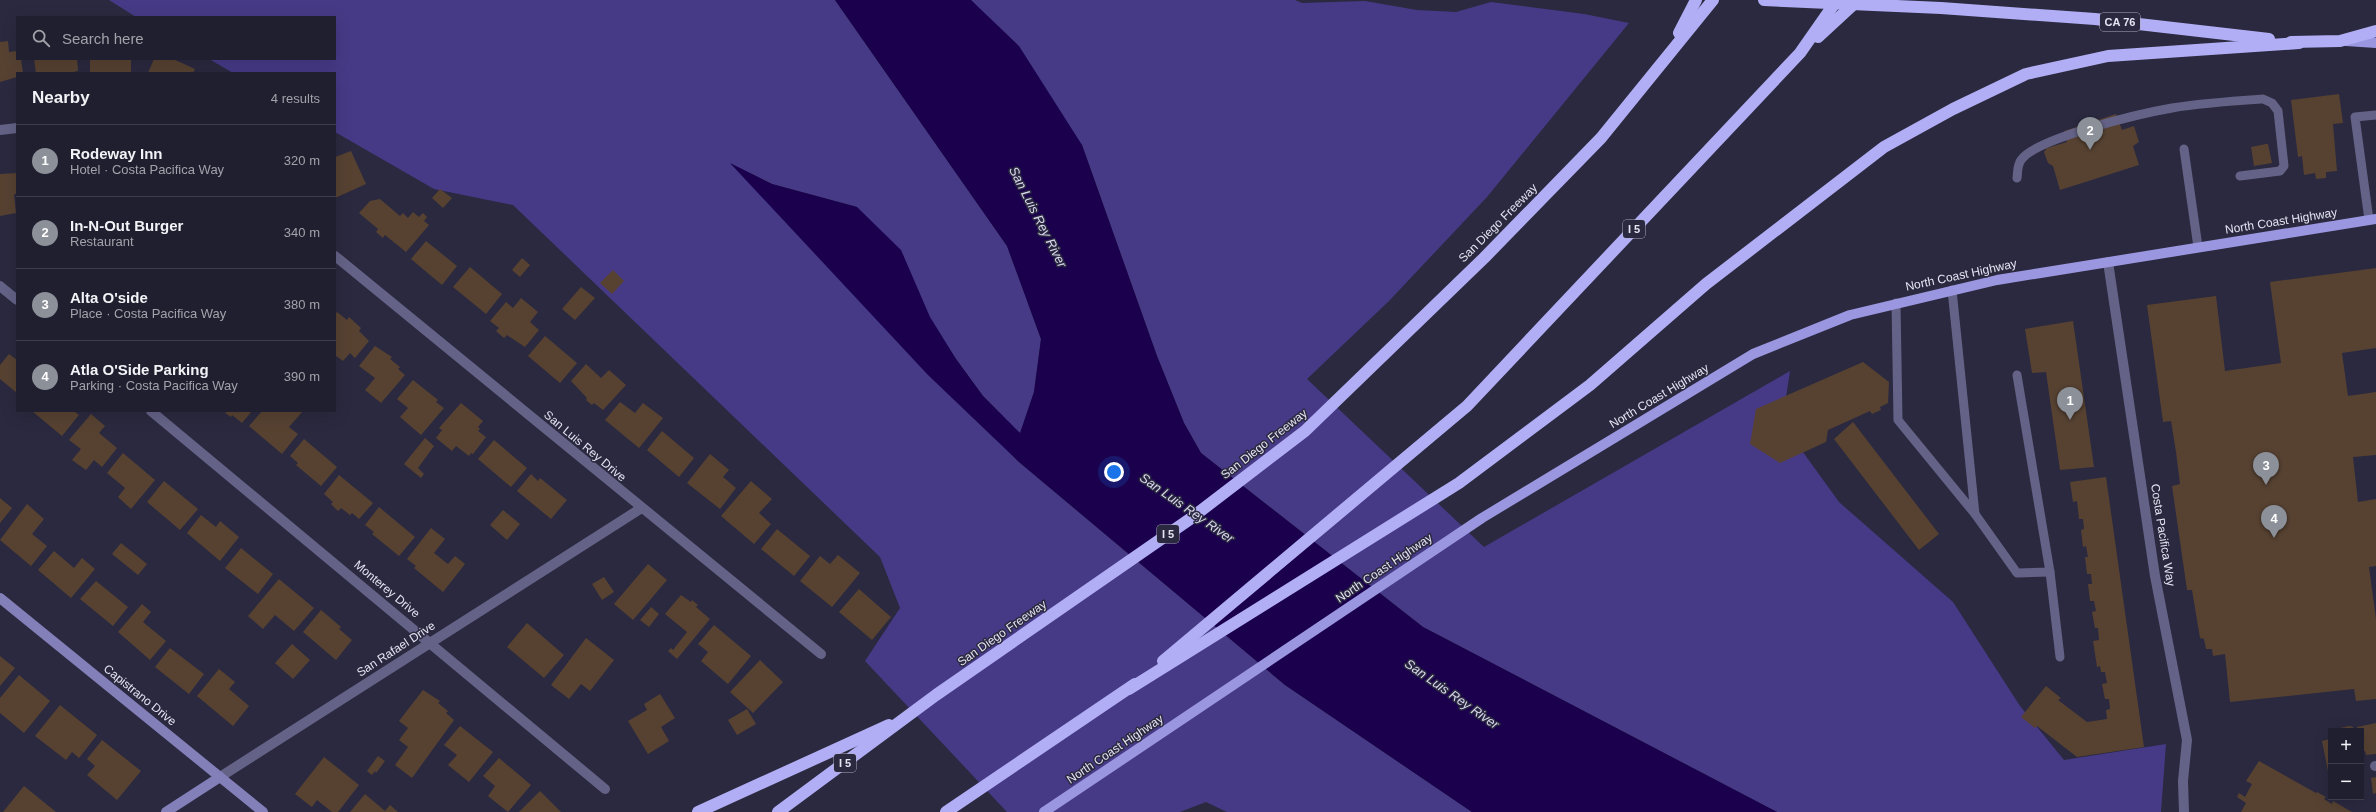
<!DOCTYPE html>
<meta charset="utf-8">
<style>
body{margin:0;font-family:Arial,sans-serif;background:#282737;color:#f1f3f6}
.controls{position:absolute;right:12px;bottom:12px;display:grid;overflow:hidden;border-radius:0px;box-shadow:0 4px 16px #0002}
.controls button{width:36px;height:36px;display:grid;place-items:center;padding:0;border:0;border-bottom:1px solid #3d3d4b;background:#201f2f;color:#f1f3f6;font:20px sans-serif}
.you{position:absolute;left:1114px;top:472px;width:14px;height:14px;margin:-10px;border:3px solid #fff;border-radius:50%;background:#1a73e8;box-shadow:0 0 0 6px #1a73e833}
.badge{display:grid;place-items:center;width:26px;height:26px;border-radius:50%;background:#8c9099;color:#fff;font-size:13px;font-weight:700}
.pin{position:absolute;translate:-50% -33px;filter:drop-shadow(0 1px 2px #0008)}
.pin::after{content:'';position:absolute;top:21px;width:14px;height:12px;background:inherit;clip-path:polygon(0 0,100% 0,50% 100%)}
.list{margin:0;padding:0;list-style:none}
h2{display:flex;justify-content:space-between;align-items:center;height:52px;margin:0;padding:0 16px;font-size:17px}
h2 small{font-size:13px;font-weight:400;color:#a2a2aa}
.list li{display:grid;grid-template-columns:26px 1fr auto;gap:12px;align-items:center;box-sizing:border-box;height:72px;padding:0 16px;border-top:1px solid #3d3d4b}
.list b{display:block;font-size:15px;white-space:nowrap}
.list p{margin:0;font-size:13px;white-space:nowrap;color:#a2a2aa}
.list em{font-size:13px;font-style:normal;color:#a2a2aa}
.icon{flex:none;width:22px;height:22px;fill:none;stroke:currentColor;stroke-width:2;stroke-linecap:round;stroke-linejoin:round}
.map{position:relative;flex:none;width:2376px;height:812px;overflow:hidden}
.search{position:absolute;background:#201f2f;box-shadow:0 4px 16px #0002;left:16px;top:16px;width:320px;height:44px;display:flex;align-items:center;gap:10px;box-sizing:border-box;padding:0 14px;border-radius:0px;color:#a2a2aa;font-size:15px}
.panel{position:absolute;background:#201f2f;box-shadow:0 4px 16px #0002;left:16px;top:72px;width:320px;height:340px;border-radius:0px}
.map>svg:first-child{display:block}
.green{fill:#463a86}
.water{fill:#1a004d}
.building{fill:#574232}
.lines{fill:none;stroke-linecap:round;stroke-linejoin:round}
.lane{stroke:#646286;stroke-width:9}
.street{stroke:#646286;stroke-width:10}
.secondary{stroke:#837fb8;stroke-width:10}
.primary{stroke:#9b96e0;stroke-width:10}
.highway{stroke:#b2aef5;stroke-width:12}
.labels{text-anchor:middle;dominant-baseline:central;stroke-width:3;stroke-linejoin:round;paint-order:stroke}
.shield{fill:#2a293f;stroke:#acacbd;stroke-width:1}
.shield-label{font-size:11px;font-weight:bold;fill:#e4e4f3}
.street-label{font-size:12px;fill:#e4e4f3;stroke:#2a293f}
.water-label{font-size:13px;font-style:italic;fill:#d9d8ef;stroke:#2a293f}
</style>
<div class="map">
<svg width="2376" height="812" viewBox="0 0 2376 812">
<rect width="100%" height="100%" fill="#2a293f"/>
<!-- green -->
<g class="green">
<polygon points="109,0 835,0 1007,246 1041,339 1034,392 1020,434 983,396 956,359 857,207 772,184 731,164 1019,462 1285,685 1472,812 1227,812 1206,802 1180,812 1007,812 865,661 900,608 880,557 513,205 434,189 335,132 335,73 233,73 209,59 335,59 335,17 136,17"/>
<polygon points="971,0 1295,0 1302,3 1365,1 1417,10 1456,12 1491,2 1584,14 1629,23 1487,197 1389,301 1307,379 1484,547 1790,371 1782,423 1839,502 1953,602 2020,706 2064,760 2166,744 2161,812 1777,812 1423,627 1201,453 1184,423 1157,356 1082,145"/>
</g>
<!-- water -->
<polygon class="water" points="835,0 971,0 1019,46 1082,145 1157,356 1184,423 1201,453 1423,627 1777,812 1472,812 1285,685 1019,462 928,375 730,163 772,184 857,207 901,250 930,317 956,359 983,396 1020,433 1034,392 1041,339 1007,246"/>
<!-- building -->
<g class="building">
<polygon points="8,41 9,52 17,51 17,59 21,59 23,73 17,73 17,77 0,82 0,42"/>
<polygon points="34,59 77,59 78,71 69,73 36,73"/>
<rect x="90" y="59" width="41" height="14"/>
<polygon points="154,59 173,59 195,69 193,73 148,73"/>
<polygon points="2339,94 2343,123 2333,124 2337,171 2326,172 2326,178 2316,179 2315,173 2304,175 2302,156 2298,157 2291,100"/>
<polygon points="2116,114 2122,130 2134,126 2139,142 2133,146 2139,165 2060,190 2053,166 2048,163 2044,152 2047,148 2067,142 2064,131"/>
<polygon points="2266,144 2268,144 2272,163 2254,166 2251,147"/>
<polygon points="351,151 366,184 335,198 335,157"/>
<polygon points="17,173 17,194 14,194 16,213 0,216 0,174"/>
<polygon points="440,189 452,198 443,208 432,198"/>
<polygon points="380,199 400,216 403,213 408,218 413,212 419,217 423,213 427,217 424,221 429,225 406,252 385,235 383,238 376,232 378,229 359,213 370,201"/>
<polygon points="426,241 457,266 442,285 411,259"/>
<polygon points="522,258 530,265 520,277 512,270"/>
<polygon points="470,267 502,294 486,314 453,287"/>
<polygon points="2376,268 2376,348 2342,353 2348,396 2376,392 2376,455 2353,457 2358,502 2376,499 2376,566 2369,567 2376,619 2376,699 2356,701 2354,689 2230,702 2225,654 2213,656 2212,649 2206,649 2204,639 2200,638 2192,590 2187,590 2172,486 2180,484 2176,452 2171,421 2163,422 2147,305 2216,296 2225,371 2281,363 2270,282"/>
<polygon points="613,270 624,281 612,294 600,283"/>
<polygon points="581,287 595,298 575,320 562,309"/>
<polygon points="521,298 538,312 530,322 539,330 525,347 507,335 504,338 496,331 499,328 490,321 506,302 513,308"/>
<polygon points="337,312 347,320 349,317 361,328 359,331 369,341 355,358 350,353 343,361 335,355 335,315"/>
<polygon points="2073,321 2094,467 2060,470 2046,372 2032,373 2025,329"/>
<polygon points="545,336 577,363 560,383 528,356"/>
<polygon points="375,346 392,357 390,359 400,367 398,369 405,375 381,403 365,390 375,378 359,366"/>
<polygon points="9,354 17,360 17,393 0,379 0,365"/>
<polygon points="1863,362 1889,382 1888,403 1880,407 1881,410 1872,414 1870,411 1828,430 1826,442 1780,463 1750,444 1756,409"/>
<polygon points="586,364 601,378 609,370 626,385 603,410 594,403 592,405 586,400 587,398 571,381"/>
<polygon points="413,380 438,400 436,402 444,408 421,435 400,417 408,408 397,399"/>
<polygon points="620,402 635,413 643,403 663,418 639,448 605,420"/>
<polygon points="461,403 483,421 478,427 480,429 478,431 486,437 473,454 471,453 469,456 456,446 452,451 436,438 442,430 439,428"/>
<polygon points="32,411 74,411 79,415 62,436"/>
<polygon points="227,411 252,411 242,423 232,415 231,417 225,413"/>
<polygon points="262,411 303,411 289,427 298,434 282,454 249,426"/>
<polygon points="91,414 105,426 99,433 117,448 102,467 94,460 86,470 72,460 81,449 69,440"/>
<polygon points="1853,422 1939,534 1919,550 1834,439"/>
<polygon points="662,431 694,458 679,477 647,450"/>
<polygon points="425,438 434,446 418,468 424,474 421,478 404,464"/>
<polygon points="304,439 337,467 321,486 296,465 298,463 290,456"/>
<polygon points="494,440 527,468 511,487 478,459"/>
<polygon points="123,453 155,480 131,509 118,497 125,488 107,473"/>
<polygon points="710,454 729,470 723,477 736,488 720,509 687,483"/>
<polygon points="531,474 538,481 540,478 567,500 551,519 517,491"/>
<polygon points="339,475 373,503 359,519 352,513 350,515 341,508 338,511 331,504 333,502 324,494"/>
<polygon points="2106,477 2144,747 2077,757 2037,726 2035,728 2021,717 2046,686 2061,698 2058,700 2087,722 2107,719 2106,710 2110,709 2109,699 2105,699 2102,684 2107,683 2105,672 2101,672 2100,666 2097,667 2093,641 2099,640 2098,628 2095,628 2092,612 2096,611 2094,601 2090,601 2088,584 2092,584 2091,574 2087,574 2085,557 2088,557 2086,546 2083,547 2081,530 2084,529 2083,519 2079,519 2077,501 2073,502 2070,482"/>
<polygon points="164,481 198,509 180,530 147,502"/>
<polygon points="751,481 772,499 759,513 771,524 754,544 721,516"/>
<polygon points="0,498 12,508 0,523"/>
<polygon points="27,504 44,519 32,534 47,546 31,566 0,540"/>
<polygon points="379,507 415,537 399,556 372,534 374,532 365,525"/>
<polygon points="503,510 520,524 507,540 490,525"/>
<polygon points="201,515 216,527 220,521 239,537 220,561 187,533"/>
<polygon points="431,528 445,539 434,553 448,564 455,556 465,564 443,592 414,568 416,566 407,559"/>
<polygon points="777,529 810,556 794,576 761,549"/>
<polygon points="121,543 147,564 138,575 112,554"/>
<polygon points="241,548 273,574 258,594 225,568"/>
<polygon points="54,551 74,568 82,558 95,569 71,598 38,570"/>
<polygon points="838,555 860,573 832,607 800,581 820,556 830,564"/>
<polygon points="648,564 667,580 633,620 614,604"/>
<polygon points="604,577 614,592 602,600 592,584"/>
<polygon points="279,579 314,608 294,631 275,615 263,629 248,616"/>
<polygon points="96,581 128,607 113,626 80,599"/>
<polygon points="859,589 891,617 872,640 839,612"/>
<polygon points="681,595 691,602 692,600 698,605 696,607 710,619 677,659 668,651 671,648 673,650 687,632 665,614"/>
<polygon points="142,604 151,612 143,622 166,641 150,660 118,632"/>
<polygon points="651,607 659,614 649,627 640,620"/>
<polygon points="321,610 341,627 339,629 352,640 336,660 303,632"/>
<polygon points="527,623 564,655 544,678 507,647"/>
<polygon points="714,625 751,656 728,684 701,661 708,652 698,644"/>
<polygon points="586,638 614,660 590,691 581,684 569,699 551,685"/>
<polygon points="292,644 310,660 293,679 275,663"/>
<polygon points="170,648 204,674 189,694 155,667"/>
<polygon points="0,656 15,668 0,686"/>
<polygon points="760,660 783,682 753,713 730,692"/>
<polygon points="219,669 235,682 229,689 249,706 233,726 197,696"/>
<polygon points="19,675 50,701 24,733 0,713 0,698"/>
<polygon points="423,690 440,701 438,703 448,711 446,713 454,720 412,778 395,765 408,747 399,740 408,728 399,721"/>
<polygon points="660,694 675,718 661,727 669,741 648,754 628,721 647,710 644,704"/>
<polygon points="60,705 97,735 79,758 72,752 66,760 35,736"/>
<polygon points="747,709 756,724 737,735 728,720"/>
<polygon points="2376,723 2376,754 2366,755 2365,751 2361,751 2361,736 2363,735 2361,735 2361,731 2357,731 2357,727"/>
<polygon points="460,726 493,752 469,782 448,765 457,755 444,745"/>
<polygon points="2349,726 2353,727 2354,731 2331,731 2330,781 2322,741 2330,739 2328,731"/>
<polygon points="102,740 141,771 117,800 87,775 95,766 87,759"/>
<polygon points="378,756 385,761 376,773 375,771 372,775 367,771"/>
<polygon points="324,757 359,785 338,812 332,812 317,800 312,807 295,794"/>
<polygon points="499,758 531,785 508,812 488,796 495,786 483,776"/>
<polygon points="2259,761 2316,793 2317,792 2326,797 2324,799 2332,804 2333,801 2352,812 2241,812 2246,803 2237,797 2239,793 2245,797 2252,784 2246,781"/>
<polygon points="2376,777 2376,793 2373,794 2371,778"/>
<polygon points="24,786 56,812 3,812"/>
<polygon points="540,791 561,812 519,812"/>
<polygon points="365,794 385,811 390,805 398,812 350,812"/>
</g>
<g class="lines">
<!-- lane -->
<g class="lane">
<polyline points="2184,149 2198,247"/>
<path d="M2017,178C2018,171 2017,166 2021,160C2036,138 2143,113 2172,108C2202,103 2233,101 2263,99L2272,103L2278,111L2284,166L2280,171L2240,176"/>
<polyline points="2369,220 2355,117 2376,115"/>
<polyline points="1896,303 1898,420 1975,514 1952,290"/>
<polyline points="1975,514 2017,573 2050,572 2017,375"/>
<polyline points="2050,572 2060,657"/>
</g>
<!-- street -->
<g class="street">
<polyline points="0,130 17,128"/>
<polyline points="335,256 821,654"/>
<polyline points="2108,262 2155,576 2187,740 2183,781 2184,812"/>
<polyline points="0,286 17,300"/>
<polyline points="151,411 605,789"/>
<polyline points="2375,766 2376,766"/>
<polyline points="220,777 640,509"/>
</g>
<!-- secondary -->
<g class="secondary">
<polyline points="0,598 263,812"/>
<polyline points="166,812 220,777"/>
</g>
<!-- primary -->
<g class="primary">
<polyline points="2346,41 2376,43"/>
<polyline points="1044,812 1482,518 1753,354 1850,315 1997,280 2376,219"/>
</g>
<!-- highway -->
<g class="highway">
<polyline points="1764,0 1941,8 2095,19 2269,39"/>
<polyline points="1679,33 1696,0"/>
<polyline points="1818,37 1857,1"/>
<polyline points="2291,42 2340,41 2376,31"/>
<polyline points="1163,661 1467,406 1800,53 1837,0"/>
<polyline points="1129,689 1459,483 1590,385 1706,284 1884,147 1953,109 2026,74 2108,56 2299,43"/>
<polyline points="698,812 889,725"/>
<polyline points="778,812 936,695 1190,519 1305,431 1484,258 1601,138 1713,0"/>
<polyline points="946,812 1135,684"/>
</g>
</g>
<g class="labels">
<!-- shield labels -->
<g class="shield">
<rect x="2100" y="13" width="40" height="18" rx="3"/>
<rect x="1623" y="220" width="22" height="18" rx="3"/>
<rect x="1157" y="525" width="22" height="18" rx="3"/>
<rect x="834" y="754" width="22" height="18" rx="3"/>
</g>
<g class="shield-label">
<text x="2120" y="22">CA 76</text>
<text x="1634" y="229">I 5</text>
<text x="1168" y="534">I 5</text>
<text x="845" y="763">I 5</text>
</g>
<!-- street labels -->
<g class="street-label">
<text transform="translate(2281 221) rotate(-9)">North Coast Highway</text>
<text transform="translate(1498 223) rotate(-45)">San Diego Freeway</text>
<text transform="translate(1961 275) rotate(-12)">North Coast Highway</text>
<text transform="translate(1659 396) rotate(-31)">North Coast Highway</text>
<text transform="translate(1264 444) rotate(-38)">San Diego Freeway</text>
<text transform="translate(585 446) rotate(40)">San Luis Rey Drive</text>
<text transform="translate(2163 535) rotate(81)">Costa Pacifica Way</text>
<text transform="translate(1384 568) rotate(-34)">North Coast Highway</text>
<text transform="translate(387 589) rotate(40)">Monterey Drive</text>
<text transform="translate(1002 633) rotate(-35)">San Diego Freeway</text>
<text transform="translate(396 649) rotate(-33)">San Rafael Drive</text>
<text transform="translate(140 695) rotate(39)">Capistrano Drive</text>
<text transform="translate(1115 749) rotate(-34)">North Coast Highway</text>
</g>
<!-- water labels -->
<g class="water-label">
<text transform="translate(1038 217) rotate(63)">San Luis Rey River</text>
<text transform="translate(1187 508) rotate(35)">San Luis Rey River</text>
<text transform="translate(1452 694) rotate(35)">San Luis Rey River</text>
</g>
</g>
</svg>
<div class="controls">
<button>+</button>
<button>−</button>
</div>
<div class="you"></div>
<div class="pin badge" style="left:2070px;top:420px">1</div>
<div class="pin badge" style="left:2090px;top:150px">2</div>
<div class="pin badge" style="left:2266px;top:485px">3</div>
<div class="pin badge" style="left:2274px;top:538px">4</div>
<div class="search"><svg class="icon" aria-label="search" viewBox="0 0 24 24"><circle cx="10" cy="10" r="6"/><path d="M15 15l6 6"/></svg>Search here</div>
<section class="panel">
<h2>Nearby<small>4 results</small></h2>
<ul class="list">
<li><span class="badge">1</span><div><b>Rodeway Inn</b><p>Hotel · Costa Pacifica Way</p></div><em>320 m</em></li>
<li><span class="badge">2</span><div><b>In-N-Out Burger</b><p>Restaurant</p></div><em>340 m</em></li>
<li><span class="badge">3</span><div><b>Alta O'side</b><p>Place · Costa Pacifica Way</p></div><em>380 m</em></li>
<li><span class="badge">4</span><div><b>Atla O'Side Parking</b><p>Parking · Costa Pacifica Way</p></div><em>390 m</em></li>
</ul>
</section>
</div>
